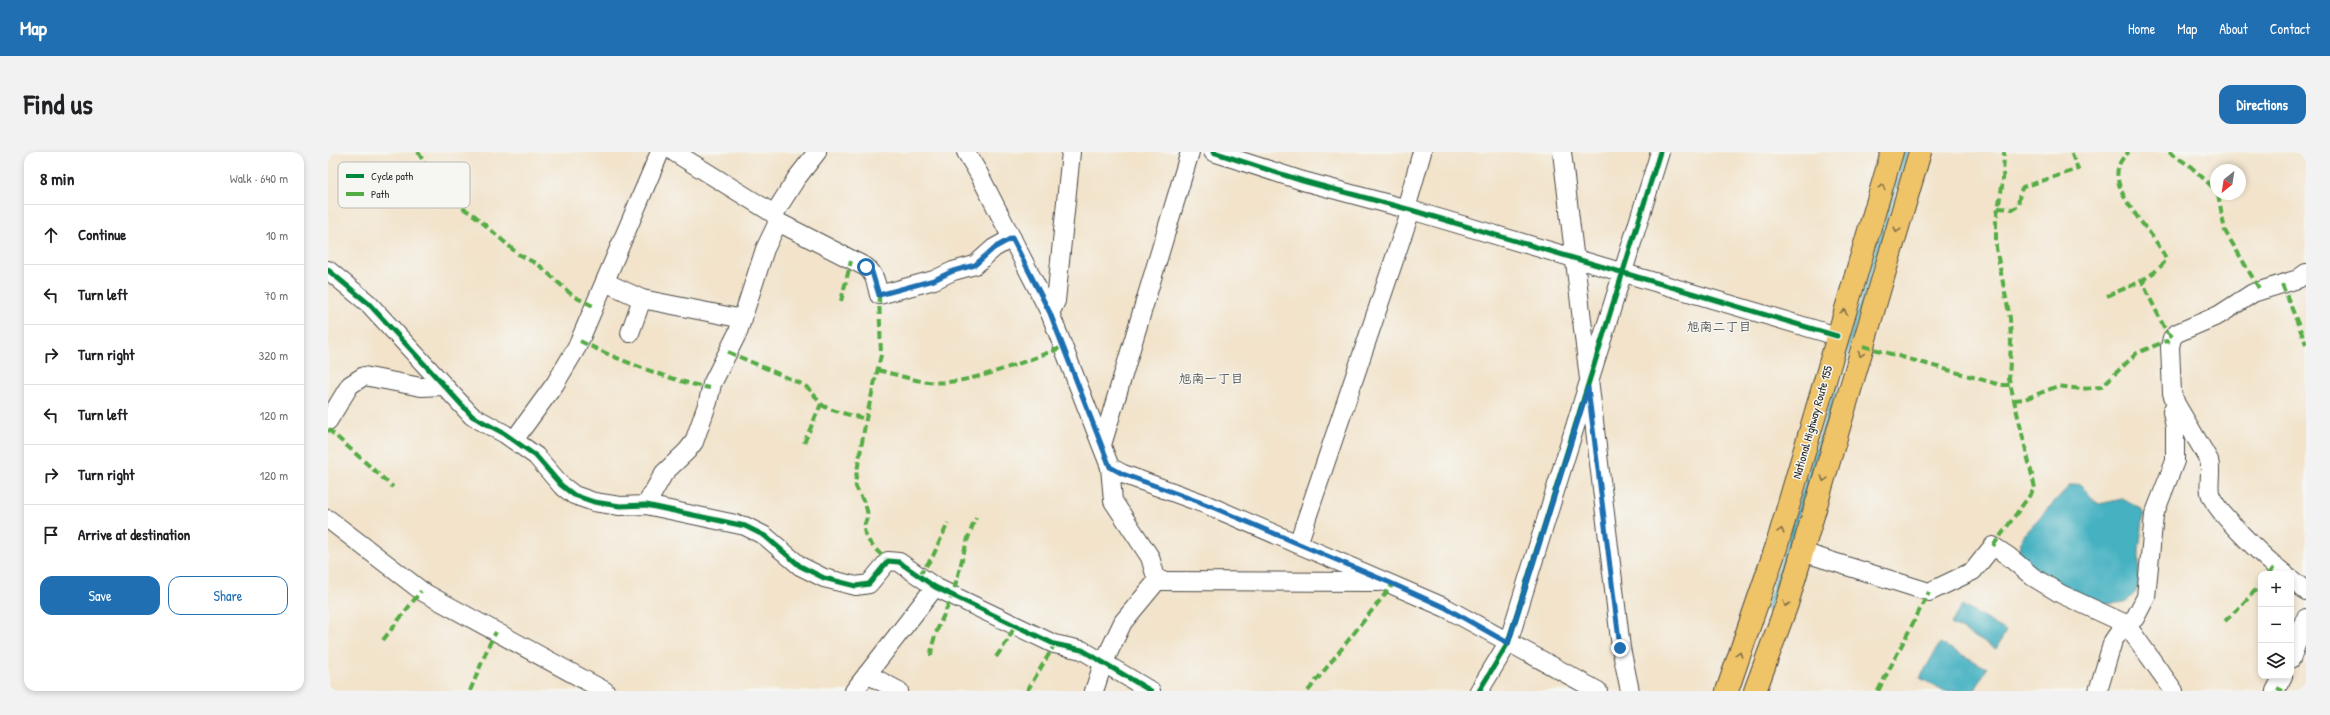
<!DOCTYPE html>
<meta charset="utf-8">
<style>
body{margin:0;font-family:"Patrick Hand","Klee One",sans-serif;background:#f2f2f2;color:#202124}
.controls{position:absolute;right:12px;bottom:12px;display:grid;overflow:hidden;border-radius:8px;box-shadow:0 2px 6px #0003}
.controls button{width:36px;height:36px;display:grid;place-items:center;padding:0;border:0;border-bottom:1px solid #e0e0e0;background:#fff;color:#202124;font:20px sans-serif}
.compass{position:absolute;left:1882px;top:12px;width:36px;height:36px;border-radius:50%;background:#fff;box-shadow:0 2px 6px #0003;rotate:210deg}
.stop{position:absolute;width:12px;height:12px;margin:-9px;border:3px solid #1f6fb2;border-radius:50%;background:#fff}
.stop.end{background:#1f6fb2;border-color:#fff;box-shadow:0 1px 4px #0008}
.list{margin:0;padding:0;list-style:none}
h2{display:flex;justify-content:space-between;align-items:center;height:52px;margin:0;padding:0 16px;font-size:17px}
h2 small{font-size:13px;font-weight:400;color:#757577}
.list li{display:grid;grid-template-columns:26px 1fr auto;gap:12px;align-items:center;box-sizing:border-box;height:60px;padding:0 16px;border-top:1px solid #e0e0e0}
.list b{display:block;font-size:15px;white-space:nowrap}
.list em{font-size:13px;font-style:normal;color:#757577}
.actions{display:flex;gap:8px;padding:12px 16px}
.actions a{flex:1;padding:9px 0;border:1px solid #1f6fb2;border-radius:12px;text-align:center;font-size:14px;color:#1f6fb2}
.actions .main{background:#1f6fb2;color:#fff}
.icon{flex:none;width:22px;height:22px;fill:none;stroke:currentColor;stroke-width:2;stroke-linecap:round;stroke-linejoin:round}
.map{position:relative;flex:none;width:1978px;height:539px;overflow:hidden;border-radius:12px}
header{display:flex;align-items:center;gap:24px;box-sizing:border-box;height:56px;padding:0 20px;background:#1f6fb2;color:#fff}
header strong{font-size:19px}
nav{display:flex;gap:22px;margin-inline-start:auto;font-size:14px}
.intro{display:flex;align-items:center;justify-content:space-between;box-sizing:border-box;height:96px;padding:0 24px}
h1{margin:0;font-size:28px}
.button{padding:10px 18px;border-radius:12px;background:#1f6fb2;color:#fff;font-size:14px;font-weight:700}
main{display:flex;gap:24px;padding:0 24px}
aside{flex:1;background:#fff;border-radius:12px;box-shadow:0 2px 6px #0003}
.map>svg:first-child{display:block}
.water{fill:#44b1c1;stroke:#386e76}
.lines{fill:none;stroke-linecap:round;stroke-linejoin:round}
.stream{stroke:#44b1c1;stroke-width:4.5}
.minor-casing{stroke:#494743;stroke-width:20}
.highway-casing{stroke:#494743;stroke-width:24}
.minor{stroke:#fff;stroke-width:18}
.highway{stroke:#efc469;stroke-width:22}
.quiet{stroke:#54ab44;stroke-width:4;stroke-dasharray:8 4;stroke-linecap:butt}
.cycleway-casing{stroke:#f6f6f2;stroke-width:8}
.cycleway{stroke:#00873e;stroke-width:5}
.oneway{stroke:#837047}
.route{stroke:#1f6fb2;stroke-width:5}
.labels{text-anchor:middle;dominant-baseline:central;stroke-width:3;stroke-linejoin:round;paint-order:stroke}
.street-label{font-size:12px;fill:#2b2b2b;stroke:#f6f6f2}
.neighbourhood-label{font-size:13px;fill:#2b2b2b;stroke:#f6f6f2}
.key{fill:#f6f6f2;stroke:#b9b9b6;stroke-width:1}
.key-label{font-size:11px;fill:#2b2b2b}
</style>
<header>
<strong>Map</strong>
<nav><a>Home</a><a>Map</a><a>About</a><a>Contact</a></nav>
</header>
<div class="intro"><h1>Find us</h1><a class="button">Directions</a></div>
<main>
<aside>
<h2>8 min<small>Walk · 640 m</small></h2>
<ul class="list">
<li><svg class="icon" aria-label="ahead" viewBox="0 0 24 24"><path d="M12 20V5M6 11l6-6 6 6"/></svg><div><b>Continue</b></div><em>10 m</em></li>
<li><svg class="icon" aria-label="left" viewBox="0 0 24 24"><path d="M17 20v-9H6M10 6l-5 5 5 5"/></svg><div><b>Turn left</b></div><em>70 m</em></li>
<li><svg class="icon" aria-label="right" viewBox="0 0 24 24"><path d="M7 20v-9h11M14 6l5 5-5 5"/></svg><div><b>Turn right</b></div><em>320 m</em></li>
<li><svg class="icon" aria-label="left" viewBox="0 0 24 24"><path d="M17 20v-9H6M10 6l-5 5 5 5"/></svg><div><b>Turn left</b></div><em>120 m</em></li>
<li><svg class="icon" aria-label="right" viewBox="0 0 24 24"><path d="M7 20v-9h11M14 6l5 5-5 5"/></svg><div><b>Turn right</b></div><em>120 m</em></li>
<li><svg class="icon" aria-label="arrive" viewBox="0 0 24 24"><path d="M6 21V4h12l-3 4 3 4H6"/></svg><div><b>Arrive at destination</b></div></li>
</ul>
<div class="actions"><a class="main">Save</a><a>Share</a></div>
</aside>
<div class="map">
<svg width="1978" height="539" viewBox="0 0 1978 539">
<rect width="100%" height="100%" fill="#f6f6f2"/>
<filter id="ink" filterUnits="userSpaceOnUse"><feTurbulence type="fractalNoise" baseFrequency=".025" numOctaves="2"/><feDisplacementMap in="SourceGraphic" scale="8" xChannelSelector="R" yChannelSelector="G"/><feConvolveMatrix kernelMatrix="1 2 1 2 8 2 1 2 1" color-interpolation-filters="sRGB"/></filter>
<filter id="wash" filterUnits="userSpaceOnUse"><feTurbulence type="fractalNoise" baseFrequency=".012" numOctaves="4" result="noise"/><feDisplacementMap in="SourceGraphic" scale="16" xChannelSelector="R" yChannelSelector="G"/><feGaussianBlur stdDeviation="0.9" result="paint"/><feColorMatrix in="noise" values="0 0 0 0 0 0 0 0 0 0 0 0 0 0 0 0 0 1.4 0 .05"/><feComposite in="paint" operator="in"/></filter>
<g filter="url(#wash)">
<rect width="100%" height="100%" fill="#f2e3ca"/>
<!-- water -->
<g class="water">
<polygon points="1752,332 1767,350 1771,352 1794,347 1813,356 1816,362 1811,397 1811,430 1808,440 1798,450 1779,452 1746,442 1702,417 1691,402 1692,390 1698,380 1741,334"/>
<polygon points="1634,453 1678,479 1668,497 1623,472"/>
<polygon points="1612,491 1659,516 1646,539 1617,539 1592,526"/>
</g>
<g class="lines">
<!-- stream -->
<polyline class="stream" points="1440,457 1497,273 1578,0"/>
</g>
</g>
<g filter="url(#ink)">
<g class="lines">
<!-- minor casing -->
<g class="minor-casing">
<g id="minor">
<polyline points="638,0 651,22 722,161 782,315 785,349 822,405 829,429"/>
<polyline points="885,0 975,29 1083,58 1509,184"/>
<polyline points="1234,0 1293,496 1302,539"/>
<polyline points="1078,57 1094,0"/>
<polyline points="446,62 468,27 489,0"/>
<path d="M450,70L538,115C547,122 548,131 551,143L606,128L625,119L647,113L666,96L684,86"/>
<polyline points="0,118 41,152 144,264 177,282 208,304 233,333 246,343 266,350 292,354 318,353 417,374 437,384 472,414 496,426 528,434 541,432 560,409 571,410 607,435 726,492 754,498 823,539"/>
<polyline points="277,130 314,147"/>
<polyline points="722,161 728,149 743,0"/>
<polyline points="302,181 314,147 415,167"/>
<polyline points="0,269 22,233 36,224 93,235 115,234"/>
<polyline points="186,288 227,232 249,195 332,0"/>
<polyline points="774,293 862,0"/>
<polyline points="782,315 795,322 877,352 1118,456 1270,539"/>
<polyline points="318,353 336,321 359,299 366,290 380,250 384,232 410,180 437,97 450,70 446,62 346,0"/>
<polyline points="0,367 95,440 277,539"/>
<polyline points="970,392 1083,58"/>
<polyline points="1474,400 1601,440 1645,419 1665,394 1680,404 1705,425 1733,442 1798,472 1846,539"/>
<path d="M1957,422C1940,409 1887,360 1882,341C1880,330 1884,319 1881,308L1848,252L1844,241L1842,195L1844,186L1849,181L1891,163L1925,141L1970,127L1978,121"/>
<polyline points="1963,427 1978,439"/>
<polyline points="829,429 1051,430"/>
<polyline points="1963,507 1978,466"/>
<polyline points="539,522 571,539"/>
<polyline points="526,539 607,435"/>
<polyline points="766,539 775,512 795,470 829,429"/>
<polyline points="1151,539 1180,491 1332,0"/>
<polyline points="1770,539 1785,489 1794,476 1807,466 1818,445 1826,363 1847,309 1847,275 1844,260 1847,253"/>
<polyline points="1947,539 1955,524"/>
</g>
</g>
<!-- highway casing -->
<g class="highway-casing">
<g id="highway">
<polyline points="1399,539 1448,396 1564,0"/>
<polyline points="1427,539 1459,452 1592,0"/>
</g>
</g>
<!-- minor -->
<use href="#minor" class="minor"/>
<!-- highway -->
<use href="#highway" class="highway"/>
<!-- quiet -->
<g class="quiet">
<polyline points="90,0 106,27 133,55 147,64 190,102 211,113 245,144 267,155"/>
<polyline points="1841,0 1862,14 1888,38"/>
<polyline points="1890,42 1897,79 1932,138"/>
<polyline points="1670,56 1685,57 1690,54 1692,40 1695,35 1750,17 1743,0"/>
<polyline points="1817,125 1815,132 1838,179 1845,185"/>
<polyline points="1954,132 1978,192"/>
<path d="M551,143L553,203L538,267L527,331C529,341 537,348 539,359C541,365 536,371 536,377C537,389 552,402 560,409"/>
<path d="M1779,144C1799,135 1825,127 1838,108C1830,80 1763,30 1801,0"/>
<polyline points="513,149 523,109"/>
<path d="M252,189C288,207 343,229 382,236"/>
<polyline points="1535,194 1673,233 1683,233"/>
<path d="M400,200L474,232C486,239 485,243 493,252C500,259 528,264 538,267"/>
<path d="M550,218C566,222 584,228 600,230C638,235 699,208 735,195"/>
<polyline points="1686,248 1697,247 1730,234 1754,237 1773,235 1809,201 1838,189 1842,190"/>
<polyline points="0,277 65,335"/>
<polyline points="476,291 493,252"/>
<polyline points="1665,394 1707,336 1681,227 1683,191 1682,166 1668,96 1668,68 1675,29 1676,0"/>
<polyline points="1941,422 1947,414"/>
<polyline points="591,424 605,404 620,371"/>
<polyline points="1897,469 1915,452 1933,432"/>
<polyline points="55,488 93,439"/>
<path d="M603,504C604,482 617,464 624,443C633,417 636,391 648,366"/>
<polyline points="668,505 680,488 687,473"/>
<polyline points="1949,536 1955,539"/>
<polyline points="142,539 161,493 168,480"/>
<polyline points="699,539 727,492"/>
<polyline points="980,539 1065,432"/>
<polyline points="1550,539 1601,440"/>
</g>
<!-- cycleway casing -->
<g class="cycleway-casing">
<g id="cycleway">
<polyline points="885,0 975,29 1083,58 1509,184"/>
<polyline points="0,118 41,152 144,264 177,282 208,304 233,333 246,343 266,350 292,354 318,353 417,374 437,384 472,414 496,426 528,434 541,432 560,409 571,410 607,435 726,492 754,498 823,539"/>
<polyline points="1151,539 1180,491 1332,0"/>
</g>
</g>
<!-- cycleway -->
<use href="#cycleway" class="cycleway"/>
</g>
<!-- one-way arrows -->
<defs><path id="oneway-chevron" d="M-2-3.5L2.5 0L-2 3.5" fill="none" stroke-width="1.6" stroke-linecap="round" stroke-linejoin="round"/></defs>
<g class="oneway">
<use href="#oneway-chevron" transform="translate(1554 35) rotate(-73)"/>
<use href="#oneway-chevron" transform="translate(1569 78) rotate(106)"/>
<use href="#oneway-chevron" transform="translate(1516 160) rotate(-73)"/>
<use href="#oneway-chevron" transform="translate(1533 202) rotate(107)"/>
<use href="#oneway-chevron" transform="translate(1496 327) rotate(107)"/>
<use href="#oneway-chevron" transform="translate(1453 379) rotate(-74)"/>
<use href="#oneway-chevron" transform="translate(1458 452) rotate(108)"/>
<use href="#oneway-chevron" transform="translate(1411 502) rotate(-72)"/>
</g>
</g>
<g class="lines" filter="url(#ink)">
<!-- route -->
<polyline class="route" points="538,115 544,120 551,143 606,128 625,119 647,113 666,96 684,86 722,161 782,315 795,322 877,352 1065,432 1118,456 1180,491 1260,236 1292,496"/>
</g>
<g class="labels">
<!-- street labels -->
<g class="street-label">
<text transform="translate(1484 270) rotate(-74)">National Highway Route 155</text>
</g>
<!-- neighbourhood labels -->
<g class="neighbourhood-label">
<text x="1391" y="174">旭南二丁目</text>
<text x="883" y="226">旭南一丁目</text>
</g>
</g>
<!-- legend -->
<rect x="10" y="10" width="132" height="46" rx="6" class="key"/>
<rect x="18" y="22" width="18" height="4" fill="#00873e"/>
<rect x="18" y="40" width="18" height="4" fill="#54ab44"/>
<g class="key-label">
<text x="43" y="28">Cycle path</text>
<text x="43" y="46">Path</text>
</g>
</svg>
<div class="controls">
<button>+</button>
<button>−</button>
<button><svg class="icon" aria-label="layers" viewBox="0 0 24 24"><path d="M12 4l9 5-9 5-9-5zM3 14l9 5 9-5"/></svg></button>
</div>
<svg class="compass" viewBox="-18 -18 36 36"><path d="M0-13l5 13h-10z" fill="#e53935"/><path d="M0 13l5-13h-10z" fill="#757577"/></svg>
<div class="stop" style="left:538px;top:115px"></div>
<div class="stop end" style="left:1292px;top:496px"></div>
</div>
</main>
